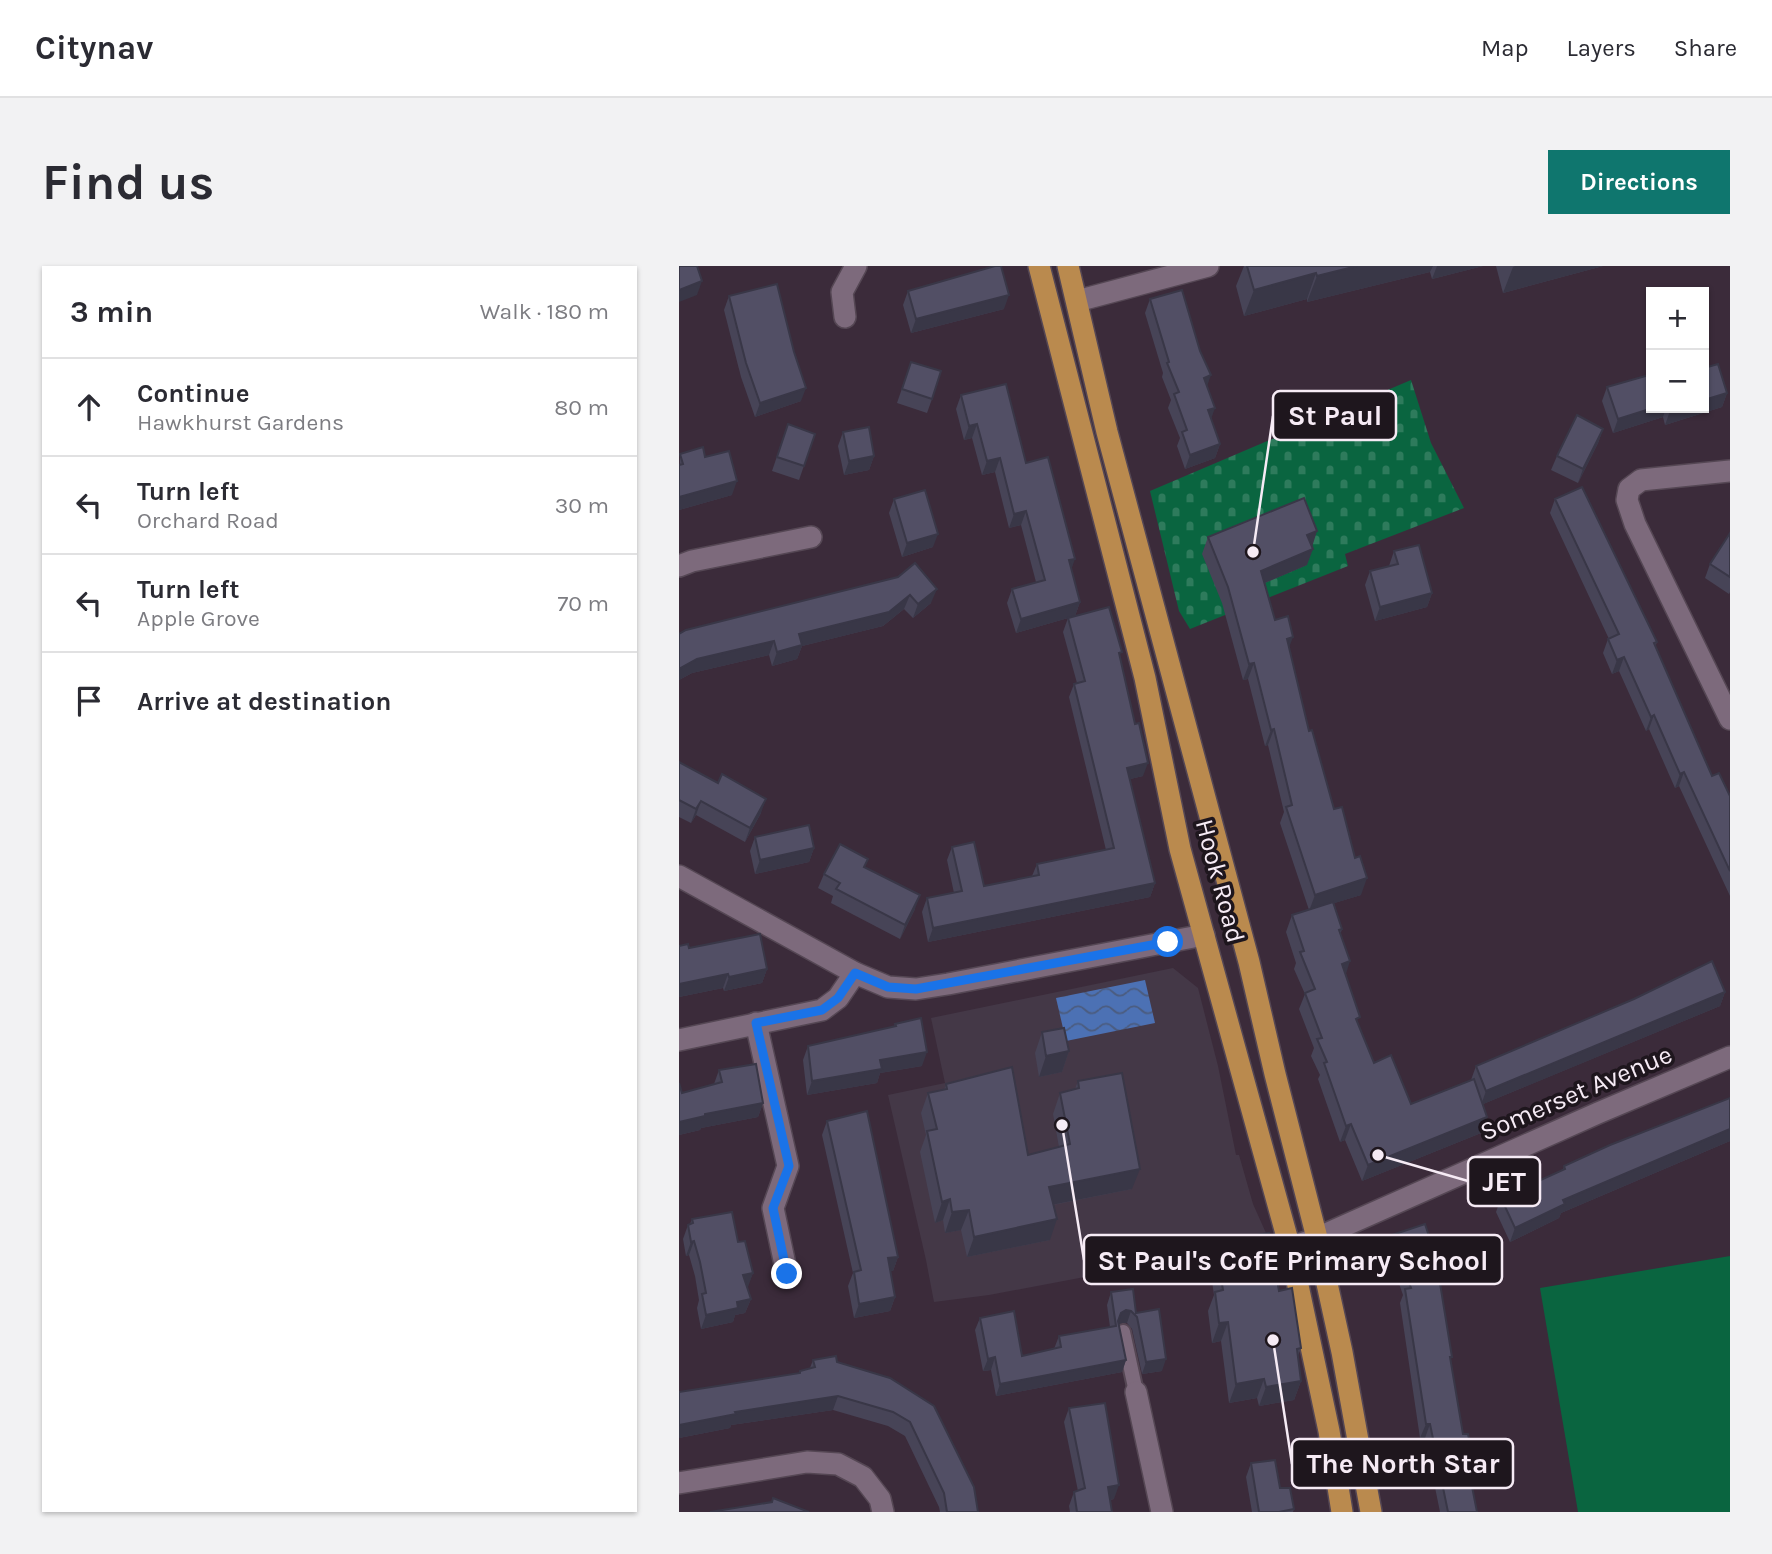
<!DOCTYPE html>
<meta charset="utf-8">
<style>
body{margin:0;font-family:Karla,sans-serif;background:#f2f2f3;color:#2b2b33}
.controls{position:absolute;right:21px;top:21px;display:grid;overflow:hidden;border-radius:0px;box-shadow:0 2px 5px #0004}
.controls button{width:63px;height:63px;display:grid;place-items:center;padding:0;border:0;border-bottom:2px solid #e1e1e2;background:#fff;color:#2b2b33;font:35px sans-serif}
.stop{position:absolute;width:21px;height:21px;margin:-16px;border:5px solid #1a73e8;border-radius:50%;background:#fff}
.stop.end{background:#1a73e8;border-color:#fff;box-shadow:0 2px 7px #0008}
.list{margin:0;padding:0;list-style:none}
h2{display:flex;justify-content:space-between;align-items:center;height:91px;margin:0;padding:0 28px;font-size:30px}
h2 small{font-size:23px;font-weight:400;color:#7c7c81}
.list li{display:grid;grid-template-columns:46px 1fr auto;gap:21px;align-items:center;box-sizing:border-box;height:98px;padding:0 28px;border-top:2px solid #e1e1e2}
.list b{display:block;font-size:26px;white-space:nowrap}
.list p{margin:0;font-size:23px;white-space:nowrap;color:#7c7c81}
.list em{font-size:23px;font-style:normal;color:#7c7c81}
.icon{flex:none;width:38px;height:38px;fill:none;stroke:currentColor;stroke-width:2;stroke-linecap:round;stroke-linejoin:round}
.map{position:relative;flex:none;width:1051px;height:1246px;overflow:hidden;border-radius:0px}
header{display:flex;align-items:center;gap:42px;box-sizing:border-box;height:98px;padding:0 35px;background:#fff;border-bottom:2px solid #e1e1e2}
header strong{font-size:33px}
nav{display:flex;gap:38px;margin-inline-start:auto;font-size:24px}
.intro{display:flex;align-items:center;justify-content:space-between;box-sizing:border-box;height:168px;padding:0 42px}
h1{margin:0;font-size:49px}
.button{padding:18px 32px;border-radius:0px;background:#0f766e;color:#fff;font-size:24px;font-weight:700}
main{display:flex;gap:42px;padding:0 42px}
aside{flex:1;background:#fff;border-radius:0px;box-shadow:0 2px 5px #0004}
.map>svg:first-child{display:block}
.education{fill:#443847}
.cemetery{fill:url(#cemetery-stones)}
.park{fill:#0a6540}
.water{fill:url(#water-waves)}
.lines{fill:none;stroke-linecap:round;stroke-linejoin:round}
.service-casing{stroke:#554754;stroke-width:18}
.minor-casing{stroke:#554754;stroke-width:24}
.tertiary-casing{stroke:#554754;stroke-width:24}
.trunk-casing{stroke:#554754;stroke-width:24}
.service{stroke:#7d6a7c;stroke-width:14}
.minor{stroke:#7d6a7c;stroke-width:21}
.tertiary{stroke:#7d6a7c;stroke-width:21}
.trunk{stroke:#ba8a4e;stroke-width:21}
.wall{fill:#474457}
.shaded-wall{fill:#393747}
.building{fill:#524f65;stroke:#393747;stroke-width:2}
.route{stroke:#1a73e8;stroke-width:9}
.labels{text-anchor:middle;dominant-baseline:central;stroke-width:7;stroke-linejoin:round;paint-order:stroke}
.street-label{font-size:26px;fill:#f6ebf5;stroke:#1e161d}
.leader{fill:none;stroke:#f6ebf5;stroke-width:2.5}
.callout-dot{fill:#f6ebf5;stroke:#1e161d;stroke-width:2.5}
.callout{fill:#1e161d;stroke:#f6ebf5;stroke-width:2.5}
.callout-label{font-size:28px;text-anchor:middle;font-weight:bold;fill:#f6ebf5}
</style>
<header>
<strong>Citynav</strong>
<nav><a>Map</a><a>Layers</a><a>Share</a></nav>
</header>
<div class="intro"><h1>Find us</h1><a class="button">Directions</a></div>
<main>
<aside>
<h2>3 min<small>Walk · 180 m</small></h2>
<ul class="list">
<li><svg class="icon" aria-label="ahead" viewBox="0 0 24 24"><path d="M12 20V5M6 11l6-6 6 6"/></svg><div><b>Continue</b><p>Hawkhurst Gardens</p></div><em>80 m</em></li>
<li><svg class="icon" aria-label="left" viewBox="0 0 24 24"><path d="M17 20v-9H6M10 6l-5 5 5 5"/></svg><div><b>Turn left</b><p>Orchard Road</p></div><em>30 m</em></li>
<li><svg class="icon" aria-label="left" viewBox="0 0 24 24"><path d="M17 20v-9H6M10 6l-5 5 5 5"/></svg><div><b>Turn left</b><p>Apple Grove</p></div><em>70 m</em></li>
<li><svg class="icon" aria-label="arrive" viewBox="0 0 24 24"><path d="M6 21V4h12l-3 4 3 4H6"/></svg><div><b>Arrive at destination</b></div></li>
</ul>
</aside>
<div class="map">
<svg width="1051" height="1246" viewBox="0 0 1051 1246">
<defs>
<pattern id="cemetery-stones" width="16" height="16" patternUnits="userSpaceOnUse" patternTransform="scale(1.75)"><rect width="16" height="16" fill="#0a6540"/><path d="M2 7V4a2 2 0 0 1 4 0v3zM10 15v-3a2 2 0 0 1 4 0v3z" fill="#2e7b5c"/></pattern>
<pattern id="water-waves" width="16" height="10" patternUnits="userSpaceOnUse" patternTransform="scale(1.75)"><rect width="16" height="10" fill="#4c71b4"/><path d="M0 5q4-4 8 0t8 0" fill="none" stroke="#4b5c7f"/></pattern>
</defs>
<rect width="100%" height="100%" fill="#3b2b3a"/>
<!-- education -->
<polygon class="education" points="494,702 519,722 539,800 557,889 560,889 574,938 591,976 310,1029 255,1036 247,994 209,829 266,817 252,752"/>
<!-- cemetery -->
<polygon class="cemetery" points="732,114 752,177 785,242 666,288 669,300 511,363 500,345 471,225"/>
<!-- park -->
<polygon class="park" points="1051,990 1051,1246 899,1246 861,1022"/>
<!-- water -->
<polygon class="water" points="466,714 476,757 387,775 377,732"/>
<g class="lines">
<!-- service casing -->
<g class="service-casing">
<polyline id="service" points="444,1066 457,1126"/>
</g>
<!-- minor casing -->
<g class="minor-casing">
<g id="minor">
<polyline points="398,35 529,0"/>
<polyline points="166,51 163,26 177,0"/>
<polyline points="1051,205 962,214 950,223 948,234 956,258 1051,453"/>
<polyline points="0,300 13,295 132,271"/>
<polyline points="77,757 109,900 94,942 108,1008"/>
<polyline points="0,774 143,744 159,732 176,707"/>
<polyline points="611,982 638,972 919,847 1051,791"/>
<polyline points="457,1126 483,1246"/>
<polyline points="0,1217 128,1196 159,1198 184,1211 201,1233 204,1246"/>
</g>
</g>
<!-- tertiary casing -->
<g class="tertiary-casing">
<polyline id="tertiary" points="0,610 176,707 209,721 237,723 269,718 525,669"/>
</g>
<!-- trunk casing -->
<g class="trunk-casing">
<g id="trunk">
<polyline points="360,0 466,412 501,583 611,982 650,1165 663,1246"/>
<polyline points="389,0 428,166 570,696 596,808 638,972 663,1086 692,1246"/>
</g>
</g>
<!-- service -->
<use href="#service" class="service"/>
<!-- minor -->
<use href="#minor" class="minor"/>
<!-- tertiary -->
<use href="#tertiary" class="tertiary"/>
<!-- trunk -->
<use href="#trunk" class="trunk"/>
</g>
<!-- wall -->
<g class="wall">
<polygon points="565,0 804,0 753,13 751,6 628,36 628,33 565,50 557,20"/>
<polygon points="817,0 924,0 824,27"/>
<polygon points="229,25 325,43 232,67 224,39"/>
<polygon points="50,30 122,135 76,151 62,111 45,44"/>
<polygon points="471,33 528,119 532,153 541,178 536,192 506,203 498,180 501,172 489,142 492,134 483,111 484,107 466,47"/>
<polygon points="232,96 253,133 248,147 218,137"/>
<polygon points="928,121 972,142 1025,142 1048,127 1043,141 986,159 984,151 934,167 923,135"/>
<polygon points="282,129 347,197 392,303 401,336 396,350 441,391 464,510 451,513 476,617 471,631 249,676 243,646 248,632 275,627 268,594 273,581 305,620 353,610 358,598 427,584 390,431 395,418 398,417 384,366 389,352 337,367 328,337 333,323 357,316 342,259 330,262 316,206 303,209 293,172 285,174 277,143"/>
<polygon points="109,158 136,168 120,214 93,205"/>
<polygon points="924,163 919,177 899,217 872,204 878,190"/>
<polygon points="164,166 195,190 190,204 165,209 159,180"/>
<polygon points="1,188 26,191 53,229 0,244"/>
<polygon points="215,233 254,281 223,291 210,247"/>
<polygon points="876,233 978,376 976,381 1033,510 1051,530 1051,630 1000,520 996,522 970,463 967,465 940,405 933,408 924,387 929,373 930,373 871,247"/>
<polygon points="1051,267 1051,326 1050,328 1026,312 1031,298"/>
<polygon points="529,271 628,299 586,317 596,354 610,382 630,465 682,629 655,637 663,663 661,669 667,708 679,758 695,797 732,838 792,814 797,800 1046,726 1041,740 804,838 808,851 802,867 683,915 666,874 661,876 639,813 641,809 632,790 635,782 620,743 626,728 615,703 617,697 607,666 613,649 630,644 601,557 605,546 589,479 586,480 569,413 564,414 543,337 523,288"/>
<polygon points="715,285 753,327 748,341 696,355 686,319 691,305 710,300"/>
<polygon points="219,311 252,337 234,352 225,343 204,360 123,380 118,393 93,400 90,389 13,407 0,414 0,368"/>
<polygon points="0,496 82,547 66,576 17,549 12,557 0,551"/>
<polygon points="76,571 135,582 130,596 76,608 71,585"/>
<polygon points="186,602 236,643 221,673 152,637 154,630 139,622 145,608"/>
<polygon points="0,680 10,682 88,703 83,717 45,725 44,722 0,731"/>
<polygon points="216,758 243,800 201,807 198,817 128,829 124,794 129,780 215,761"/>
<polygon points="363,766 390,785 383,806 360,811 356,787"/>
<polygon points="40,804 84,837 79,851 22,862 21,864 0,869 0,817 3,827 35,818"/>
<polygon points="399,815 453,923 374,939 371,974 288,991 282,964 266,967 264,954 256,957 241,886 247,869 242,847 249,827 265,824 267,818 349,889 380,881 374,848 381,827 396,823"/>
<polygon points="1051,832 1051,875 882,947 880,952 831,976 817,946 822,932 884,904 885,900"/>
<polygon points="148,855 219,991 214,1005 211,1005 216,1031 211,1045 175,1052 169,1020 174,1007 143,869"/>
<polygon points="13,953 59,976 74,1007 68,1021 72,1033 66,1047 56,1049 54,1056 22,1063 18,1042 20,1034 16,1010 10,989 7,990 4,973 9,959 11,958"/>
<polygon points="713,969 759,1009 773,1091 771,1094 784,1168 795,1199 791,1209 798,1246 761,1246 746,1172 741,1172 721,1037 724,1029 708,983"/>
<polygon points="536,976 600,1025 622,1082 619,1090 622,1115 615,1134 580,1140 578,1132 550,1137 542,1075 533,1077 529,1045 535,1029 530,995"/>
<polygon points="432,1026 457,1047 483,1105 463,1108 453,1063 448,1057 443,1057 440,1058 447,1094 443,1106 317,1130 312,1104 304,1105 296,1064 301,1052 343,1090 375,1083 380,1070 431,1061 428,1039"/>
<polygon points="134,1094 158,1096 211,1112 299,1246 261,1246 260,1241 226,1170 209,1160 154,1144 52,1159 51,1162 0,1172 120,1107 121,1105 131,1102"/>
<polygon points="390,1142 435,1233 431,1234 433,1246 391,1246 390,1240 395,1226 399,1225 385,1156"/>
<polygon points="572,1197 615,1243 614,1246 573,1246 567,1211"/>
</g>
<!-- shaded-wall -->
<g class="shaded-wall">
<polygon points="678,0 754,0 751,6 628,36 638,10"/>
<polygon points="758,0 804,0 753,13"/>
<polygon points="836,0 924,0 824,27 834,1"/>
<polygon points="637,7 628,33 565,50 575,24"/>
<polygon points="23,15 18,29 0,36 0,24"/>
<polygon points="330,29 325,43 232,67 237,53"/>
<polygon points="532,109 527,123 525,112"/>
<polygon points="127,122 122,135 76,151 81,137"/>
<polygon points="1048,127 1043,141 986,159 991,145 1001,142 1025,142 1025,134"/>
<polygon points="536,142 531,156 529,144"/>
<polygon points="974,142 987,142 984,151 934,167 939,153"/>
<polygon points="298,158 293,172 285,174 290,160"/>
<polygon points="924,163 919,177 899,217 904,203"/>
<polygon points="541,178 536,192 506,203 511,189"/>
<polygon points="195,190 190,204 165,209 170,195"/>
<polygon points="321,192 316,206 303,209 308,195"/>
<polygon points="58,215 53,229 0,244 0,231"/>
<polygon points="347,245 342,259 330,262 335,248"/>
<polygon points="638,265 633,281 628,269"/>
<polygon points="259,268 254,281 223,291 228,277"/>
<polygon points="634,283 628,299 576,321 582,305"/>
<polygon points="396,293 391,307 390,294"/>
<polygon points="258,323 252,337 234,352 239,338"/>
<polygon points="753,327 748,341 696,355 701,341"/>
<polygon points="231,329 225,343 204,360 123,380 118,393 93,400 98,386 120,368"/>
<polygon points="401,336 396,350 337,367 342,353"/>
<polygon points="614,371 608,387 608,373"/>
<polygon points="95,375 90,389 13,407 0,414 0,403 18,393"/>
<polygon points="945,391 940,405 933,408 938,394"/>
<polygon points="575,397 569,413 564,414 570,398"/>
<polygon points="975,449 970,463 967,465 972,451"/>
<polygon points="595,463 589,479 586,480 592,464"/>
<polygon points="469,497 464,510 443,515 448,502"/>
<polygon points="1005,506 1000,520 996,522 1001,508"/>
<polygon points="87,533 82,547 66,576 71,562"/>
<polygon points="22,535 17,549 12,557 17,543"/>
<polygon points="135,582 130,596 76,608 81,594"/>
<polygon points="688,612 682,629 630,645 636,629"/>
<polygon points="476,617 471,631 249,676 254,662"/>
<polygon points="241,629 236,643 221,673 226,659"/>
<polygon points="671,695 666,711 663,698"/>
<polygon points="88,703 83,717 45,725 50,711"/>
<polygon points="49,708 44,722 0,731 0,718"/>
<polygon points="1046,726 1041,740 802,839 807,825"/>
<polygon points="390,785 383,806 360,811 367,790"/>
<polygon points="248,786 243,800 201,807 198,817 128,829 133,815 201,794"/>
<polygon points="84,837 79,851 22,862 21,864 0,869 0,856 26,848"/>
<polygon points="808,851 802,867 683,915 689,899"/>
<polygon points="672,858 666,874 661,876 667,860"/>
<polygon points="1051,863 1051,875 882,947 880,952 831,976 836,962 884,934"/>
<polygon points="461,903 453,923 362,941 370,921"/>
<polygon points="271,933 264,954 256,957 263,936"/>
<polygon points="290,944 282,964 266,967 273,946"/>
<polygon points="378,953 371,974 288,991 295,971"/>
<polygon points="15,975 10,989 7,990 12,976"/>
<polygon points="219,991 214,1005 204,1006 209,992"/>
<polygon points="74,1007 69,1021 59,1023 64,1009"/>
<polygon points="216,1031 211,1045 175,1052 180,1038"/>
<polygon points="72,1033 66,1047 56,1049 54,1056 22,1063 27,1049 58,1036"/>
<polygon points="447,1044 452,1045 448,1057 443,1057 437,1059 442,1047"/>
<polygon points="549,1056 542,1075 533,1077 540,1057"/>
<polygon points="316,1091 312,1104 304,1105 309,1093"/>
<polygon points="487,1093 483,1105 463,1108 467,1096"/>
<polygon points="447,1094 443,1106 317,1130 321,1118"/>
<polygon points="585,1113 578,1132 550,1137 557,1118"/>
<polygon points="622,1115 615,1134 580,1140 587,1121"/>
<polygon points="159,1130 154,1144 52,1159 51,1162 0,1172 0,1159 56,1146"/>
<polygon points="747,1158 751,1158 746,1172 741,1172"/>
<polygon points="795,1199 789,1213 789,1200"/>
<polygon points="440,1219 435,1233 424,1235 429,1221"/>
</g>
<!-- building -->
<g class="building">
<polygon points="0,0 18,0 23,15 0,24"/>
<polygon points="316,0 322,0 330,29 237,53 229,25"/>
<polygon points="568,0 678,0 638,10 637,7 575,24"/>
<polygon points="98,18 115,86 127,122 81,137 67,97 50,30"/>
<polygon points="503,24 521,85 532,109 525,112 536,142 529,144 541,178 511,189 503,166 508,164 495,128 500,126 488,97 490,96 471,33"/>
<polygon points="232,96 262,105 253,133 223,123"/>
<polygon points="1039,98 1048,127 1025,134 1025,102"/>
<polygon points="970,109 972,116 972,142 974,142 939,153 928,121"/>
<polygon points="327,118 347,197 369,191 396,293 390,294 401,336 342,353 333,323 366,314 347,245 335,248 321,192 308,195 298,158 290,160 282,129"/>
<polygon points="898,149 924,163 904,203 878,190"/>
<polygon points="109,158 136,168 125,200 98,191"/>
<polygon points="190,161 195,190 170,195 164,166"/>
<polygon points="24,181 26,191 50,185 58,215 0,231 0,199 4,198 1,188"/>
<polygon points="903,221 978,376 975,377 1033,510 1040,507 1051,530 1051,605 1005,506 1001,508 975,449 972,451 945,391 938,394 929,373 940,368 876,233"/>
<polygon points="246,224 259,268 228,277 215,233"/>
<polygon points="625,232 638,265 628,269 634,283 582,305 596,354 609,350 614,371 608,373 630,465 633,464 655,543 663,541 676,592 681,590 688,612 636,629 607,541 613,539 595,463 592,464 575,397 570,398 549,321 529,271"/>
<polygon points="1051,267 1051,311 1031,298"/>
<polygon points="740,279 753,327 701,341 691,305 719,298 715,285"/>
<polygon points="236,297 258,323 239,338 231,329 210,346 120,368 123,379 98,386 95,375 18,393 0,403 0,368 7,364 219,311"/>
<polygon points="430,341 443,386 440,387 456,458 460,457 469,497 448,502 476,617 254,662 248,632 283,625 273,581 295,576 305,620 360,609 358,598 435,582 395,418 406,415 389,352"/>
<polygon points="0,496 39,517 43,508 87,533 71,562 22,535 17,543 0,534"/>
<polygon points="130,559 135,582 81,594 76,571"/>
<polygon points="161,578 189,593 185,601 241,629 226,659 157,623 161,617 145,608"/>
<polygon points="654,636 663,663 660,664 671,695 663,698 681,751 677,753 695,797 712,789 732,838 795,813 808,851 689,899 672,858 667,860 645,797 648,796 638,773 643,772 626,727 636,723 621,686 625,685 613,649"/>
<polygon points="81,668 88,703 50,711 49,708 0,718 0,680 9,678 10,682"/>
<polygon points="1033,695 1046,726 807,825 797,800 955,733"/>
<polygon points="242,752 248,786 201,794 203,803 133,815 129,780 217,760 216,758"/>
<polygon points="385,762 390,785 367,790 363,766"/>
<polygon points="77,798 84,837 26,848 26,850 0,856 0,817 3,827 43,816 40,804"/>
<polygon points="333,801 349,889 391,878 381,827 400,822 399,815 443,807 461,903 370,921 378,953 295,971 290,944 273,946 271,933 263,936 248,865 258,863 249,827 268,823 267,818"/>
<polygon points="1051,832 1051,863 884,934 886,938 836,962 822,932 886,903 885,900 931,879"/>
<polygon points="188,845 219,991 209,992 216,1031 180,1038 175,1006 182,1004 148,855"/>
<polygon points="53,946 59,976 66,975 74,1007 64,1009 72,1033 58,1036 59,1042 27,1049 23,1028 27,1027 21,996 15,975 12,976 9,959 14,957 13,953"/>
<polygon points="746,958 761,1004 759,1005 773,1091 771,1091 784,1168 789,1168 795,1199 789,1200 798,1246 769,1246 751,1158 747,1158 726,1023 732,1022 713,969"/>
<polygon points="590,967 600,1025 613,1022 622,1082 618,1083 622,1115 587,1121 585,1113 557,1118 549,1056 540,1057 536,1026 544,1024 536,976"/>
<polygon points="454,1023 457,1047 480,1043 487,1093 467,1096 458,1051 452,1045 447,1044 442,1047 439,1055 447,1094 321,1118 316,1091 309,1093 301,1052 335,1045 343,1090 382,1081 380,1070 437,1060 432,1026"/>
<polygon points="157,1090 158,1096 211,1112 255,1140 295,1221 299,1246 268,1246 265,1227 231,1156 214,1146 159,1130 56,1146 57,1148 0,1159 0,1126 121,1107 121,1105 136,1101 134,1094"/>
<polygon points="426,1137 440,1219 429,1221 433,1246 398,1246 395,1226 406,1222 390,1142"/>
<polygon points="596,1194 601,1222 611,1222 615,1243 600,1246 580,1246 572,1197"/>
<polygon points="94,1232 130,1246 31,1246 93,1236"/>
</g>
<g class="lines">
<!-- route -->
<polyline class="route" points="108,1008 94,942 110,900 77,757 143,744 159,732 176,707 209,721 237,723 489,676"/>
</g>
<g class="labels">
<!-- street labels -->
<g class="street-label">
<text transform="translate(541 615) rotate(75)">Hook Road</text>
<text transform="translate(897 827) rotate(-23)">Somerset Avenue</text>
</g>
</g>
<!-- callouts -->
<path class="leader" d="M574 286L594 150M699 889L789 915M383 859L405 994M594 1074L613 1198"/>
<g class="callout-dot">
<circle cx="574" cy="286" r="7"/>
<circle cx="699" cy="889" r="7"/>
<circle cx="383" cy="859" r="7"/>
<circle cx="594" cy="1074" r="7"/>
</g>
<g class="callout">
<rect x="594" y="125" width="123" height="49" rx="7"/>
<rect x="789" y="891" width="72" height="49" rx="7"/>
<rect x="405" y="969" width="418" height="49" rx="7"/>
<rect x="613" y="1173" width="221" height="49" rx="7"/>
</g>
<g class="callout-label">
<text x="656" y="159">St Paul</text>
<text x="825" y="925">JET</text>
<text x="614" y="1004">St Paul's CofE Primary School</text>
<text x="724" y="1207">The North Star</text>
</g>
</svg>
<div class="controls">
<button>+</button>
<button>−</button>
</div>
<div class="stop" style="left:489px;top:676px"></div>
<div class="stop end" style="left:108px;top:1008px"></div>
</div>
</main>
